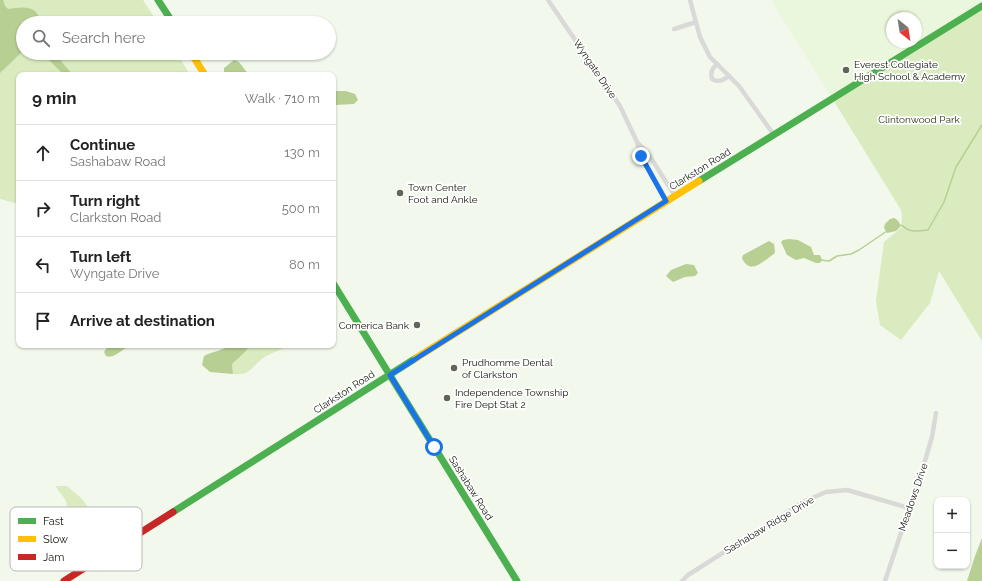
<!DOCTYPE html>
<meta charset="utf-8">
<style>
body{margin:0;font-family:Raleway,sans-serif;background:#f6f6f6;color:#222}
.controls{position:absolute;right:12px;bottom:12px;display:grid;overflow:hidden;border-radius:8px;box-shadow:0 1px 3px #0004}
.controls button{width:36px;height:36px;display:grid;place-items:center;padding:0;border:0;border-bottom:1px solid #e0e0e0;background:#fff;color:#222;font:20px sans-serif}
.compass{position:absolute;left:886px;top:12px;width:36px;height:36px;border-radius:50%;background:#fff;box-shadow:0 1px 3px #0004;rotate:150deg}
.stop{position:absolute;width:12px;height:12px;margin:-9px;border:3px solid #1a73e8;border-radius:50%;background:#fff}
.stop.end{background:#1a73e8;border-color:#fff;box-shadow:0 1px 4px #0008}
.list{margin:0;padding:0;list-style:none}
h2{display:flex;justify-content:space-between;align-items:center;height:52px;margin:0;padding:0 16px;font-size:17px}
h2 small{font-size:13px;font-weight:400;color:#767676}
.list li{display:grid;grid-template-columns:26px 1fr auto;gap:12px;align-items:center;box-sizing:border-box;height:56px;padding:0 16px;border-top:1px solid #e0e0e0}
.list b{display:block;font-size:15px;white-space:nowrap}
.list p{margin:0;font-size:13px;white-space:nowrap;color:#767676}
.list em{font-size:13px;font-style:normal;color:#767676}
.icon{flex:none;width:22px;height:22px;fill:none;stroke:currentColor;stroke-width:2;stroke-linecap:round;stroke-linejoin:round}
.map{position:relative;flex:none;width:982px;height:581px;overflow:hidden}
.search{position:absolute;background:#fff;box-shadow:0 1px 3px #0004;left:16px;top:16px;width:320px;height:44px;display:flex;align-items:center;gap:10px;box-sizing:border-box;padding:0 14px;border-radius:22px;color:#767676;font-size:15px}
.panel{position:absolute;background:#fff;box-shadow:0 1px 3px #0004;left:16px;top:72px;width:320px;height:276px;border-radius:8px}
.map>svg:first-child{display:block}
.built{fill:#ebf7dc;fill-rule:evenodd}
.green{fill:#d9ebbf}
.water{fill:#b7cf92}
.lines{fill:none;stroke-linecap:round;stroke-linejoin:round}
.stream{stroke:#b7cf92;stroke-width:1.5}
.street{stroke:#d9dad7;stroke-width:4.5}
.fast{stroke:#4caf50;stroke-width:7}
.slow{stroke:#ffc107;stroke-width:7}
.jam{stroke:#c62828;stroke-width:7}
.route{stroke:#1a73e8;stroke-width:5}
.poi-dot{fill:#606459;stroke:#fff;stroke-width:1.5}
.labels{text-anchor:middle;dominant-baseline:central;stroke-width:3.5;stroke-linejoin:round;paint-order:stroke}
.poi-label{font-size:10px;fill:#11150a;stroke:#fff;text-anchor:start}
.street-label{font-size:10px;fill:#11150a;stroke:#fff}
.park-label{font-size:10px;fill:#283412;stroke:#fff}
.key{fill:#fff;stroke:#b8b9b6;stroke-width:1}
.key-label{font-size:11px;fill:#11150a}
</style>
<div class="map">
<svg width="982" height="581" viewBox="0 0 982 581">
<rect width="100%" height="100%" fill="#f2f8eb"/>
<!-- built -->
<path class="built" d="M771,0H982V5L832,98ZM892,18H916V42H892Z"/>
<!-- green -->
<g class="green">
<polygon points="0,0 143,0 158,23 23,23 23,53 177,53 190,75 19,75 19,204 0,199"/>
<polygon points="982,5 982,341 939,271 930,303 901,340 880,325 876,301 884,242 901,228 902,216 901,210 832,98"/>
<path d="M250,345H289C281,350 271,353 263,358C251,367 251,376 233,374L232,364L245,352Z"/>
<path d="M56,486H67L81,498L108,532L109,536C106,539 103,542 99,544C86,550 45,559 41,539C48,533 55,533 60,528C68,522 69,510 66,502C64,495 58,493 56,486Z"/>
</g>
<!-- water -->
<g class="water">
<path d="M0,0H3L5,6L8,9C23,7 37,4 41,23H23V51L0,73Z"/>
<polygon points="42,53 54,53 73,75 64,75"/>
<polygon points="234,60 239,62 249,75 224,75 224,68"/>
<polygon points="333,91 346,91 355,94 358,100 354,104 336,105 333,107"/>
<path d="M894,218C898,220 900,222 900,227L896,231L887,233L884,228L885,224L890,219Z"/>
<polygon points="789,239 798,240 811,247 814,255 820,255 822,260 820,263 816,263 804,258 796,260 787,255 781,242 783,240"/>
<path d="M769,241L774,244L775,252L774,254C763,261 750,276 742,258L743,255Z"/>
<polygon points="686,264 694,265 698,273 695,276 685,277 673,282 666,276 671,270"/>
<path d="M112,345H130C123,349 114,359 106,356L104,352L106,349Z"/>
<path d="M231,345H250L245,352L232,364L233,374L210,372L202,365L204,356C213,351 222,351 231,345Z"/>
<polygon points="982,538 982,581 967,581 975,556"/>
</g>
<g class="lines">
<!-- stream -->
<g class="stream">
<path d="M899,225L903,226C910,233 919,231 928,230L944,202L956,167L982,125"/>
<polyline points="820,260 829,261 837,256 851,254 859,250 887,231"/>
</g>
<!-- street -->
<g class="street">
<polyline points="548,0 620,106 637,142 642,159 667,201"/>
<polyline points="690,0 700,37 710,57 739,86 774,135"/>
<polyline points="674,29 696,22"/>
<path d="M717,64C712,69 710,72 712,79C719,83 723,80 729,76"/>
<polyline points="638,143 649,155 675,196"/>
<polyline points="682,581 688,575 805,501 826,492 847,490 909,508"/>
<polyline points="885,581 924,464 932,437 936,413"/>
</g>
<!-- fast -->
<g class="fast">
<polyline points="158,0 173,23"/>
<polyline points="699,181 982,6"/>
<polyline points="333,283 517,581"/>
<polyline points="173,512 416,358"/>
</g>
<!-- slow -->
<g class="slow">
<polyline points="191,53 205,75"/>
<polyline points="416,358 699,181"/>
</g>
<!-- jam -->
<polyline class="jam" points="64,581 173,512"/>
</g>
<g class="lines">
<!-- route -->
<polyline class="route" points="434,447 390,375 666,201 641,156"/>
</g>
<!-- markers -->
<g class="poi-dot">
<circle cx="846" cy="70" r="4"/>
<circle cx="400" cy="193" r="4"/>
<circle cx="417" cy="325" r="4"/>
<circle cx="454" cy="368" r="4"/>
<circle cx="447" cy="398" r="4"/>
</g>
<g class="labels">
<!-- poi labels -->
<g class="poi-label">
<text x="854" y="64">Everest Collegiate<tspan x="854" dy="12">High School &amp; Academy</tspan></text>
<text x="408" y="187">Town Center<tspan x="408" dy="12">Foot and Ankle</tspan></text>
<text x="409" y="325" text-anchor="end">Comerica Bank</text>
<text x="462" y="362">Prudhomme Dental<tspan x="462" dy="12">of Clarkston</tspan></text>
<text x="455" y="392">Independence Township<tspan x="455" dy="12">Fire Dept Stat 2</tspan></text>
</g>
<!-- street labels -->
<g class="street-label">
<text transform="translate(595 69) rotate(56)">Wyngate Drive</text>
<text transform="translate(700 169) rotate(-32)">Clarkston Road</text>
<text transform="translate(344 392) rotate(-33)">Clarkston Road</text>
<text transform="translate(471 488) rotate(58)">Sashabaw Road</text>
<text transform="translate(913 497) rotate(-71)">Meadows Drive</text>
<text transform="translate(769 525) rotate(-31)">Sashabaw Ridge Drive</text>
</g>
<!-- park labels -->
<g class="park-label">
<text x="919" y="119">Clintonwood Park</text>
</g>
</g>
<!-- legend -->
<rect x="10" y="507" width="132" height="64" rx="6" class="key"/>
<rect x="18" y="518" width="18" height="6" fill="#4caf50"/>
<rect x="18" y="536" width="18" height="6" fill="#ffc107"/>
<rect x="18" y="554" width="18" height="6" fill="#c62828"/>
<g class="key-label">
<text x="43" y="525">Fast</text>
<text x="43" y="543">Slow</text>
<text x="43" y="561">Jam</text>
</g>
</svg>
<div class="controls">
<button>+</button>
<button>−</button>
</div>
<svg class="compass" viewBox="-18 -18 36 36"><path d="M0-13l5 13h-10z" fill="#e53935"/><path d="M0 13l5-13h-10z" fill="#767676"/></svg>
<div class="stop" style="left:434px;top:447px"></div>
<div class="stop end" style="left:641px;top:156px"></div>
<div class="search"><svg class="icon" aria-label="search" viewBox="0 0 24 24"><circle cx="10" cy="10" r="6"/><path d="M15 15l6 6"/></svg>Search here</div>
<section class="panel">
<h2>9 min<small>Walk · 710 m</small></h2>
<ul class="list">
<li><svg class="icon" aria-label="ahead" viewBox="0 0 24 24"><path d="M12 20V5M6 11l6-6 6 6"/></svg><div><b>Continue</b><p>Sashabaw Road</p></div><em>130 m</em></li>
<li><svg class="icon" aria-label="right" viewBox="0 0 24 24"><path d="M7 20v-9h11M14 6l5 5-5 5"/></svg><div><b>Turn right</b><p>Clarkston Road</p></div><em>500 m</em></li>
<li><svg class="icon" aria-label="left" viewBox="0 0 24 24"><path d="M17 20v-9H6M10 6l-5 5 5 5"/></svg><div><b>Turn left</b><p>Wyngate Drive</p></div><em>80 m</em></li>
<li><svg class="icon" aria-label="arrive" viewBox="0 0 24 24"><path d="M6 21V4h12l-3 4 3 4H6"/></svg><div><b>Arrive at destination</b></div></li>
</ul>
</section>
</div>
